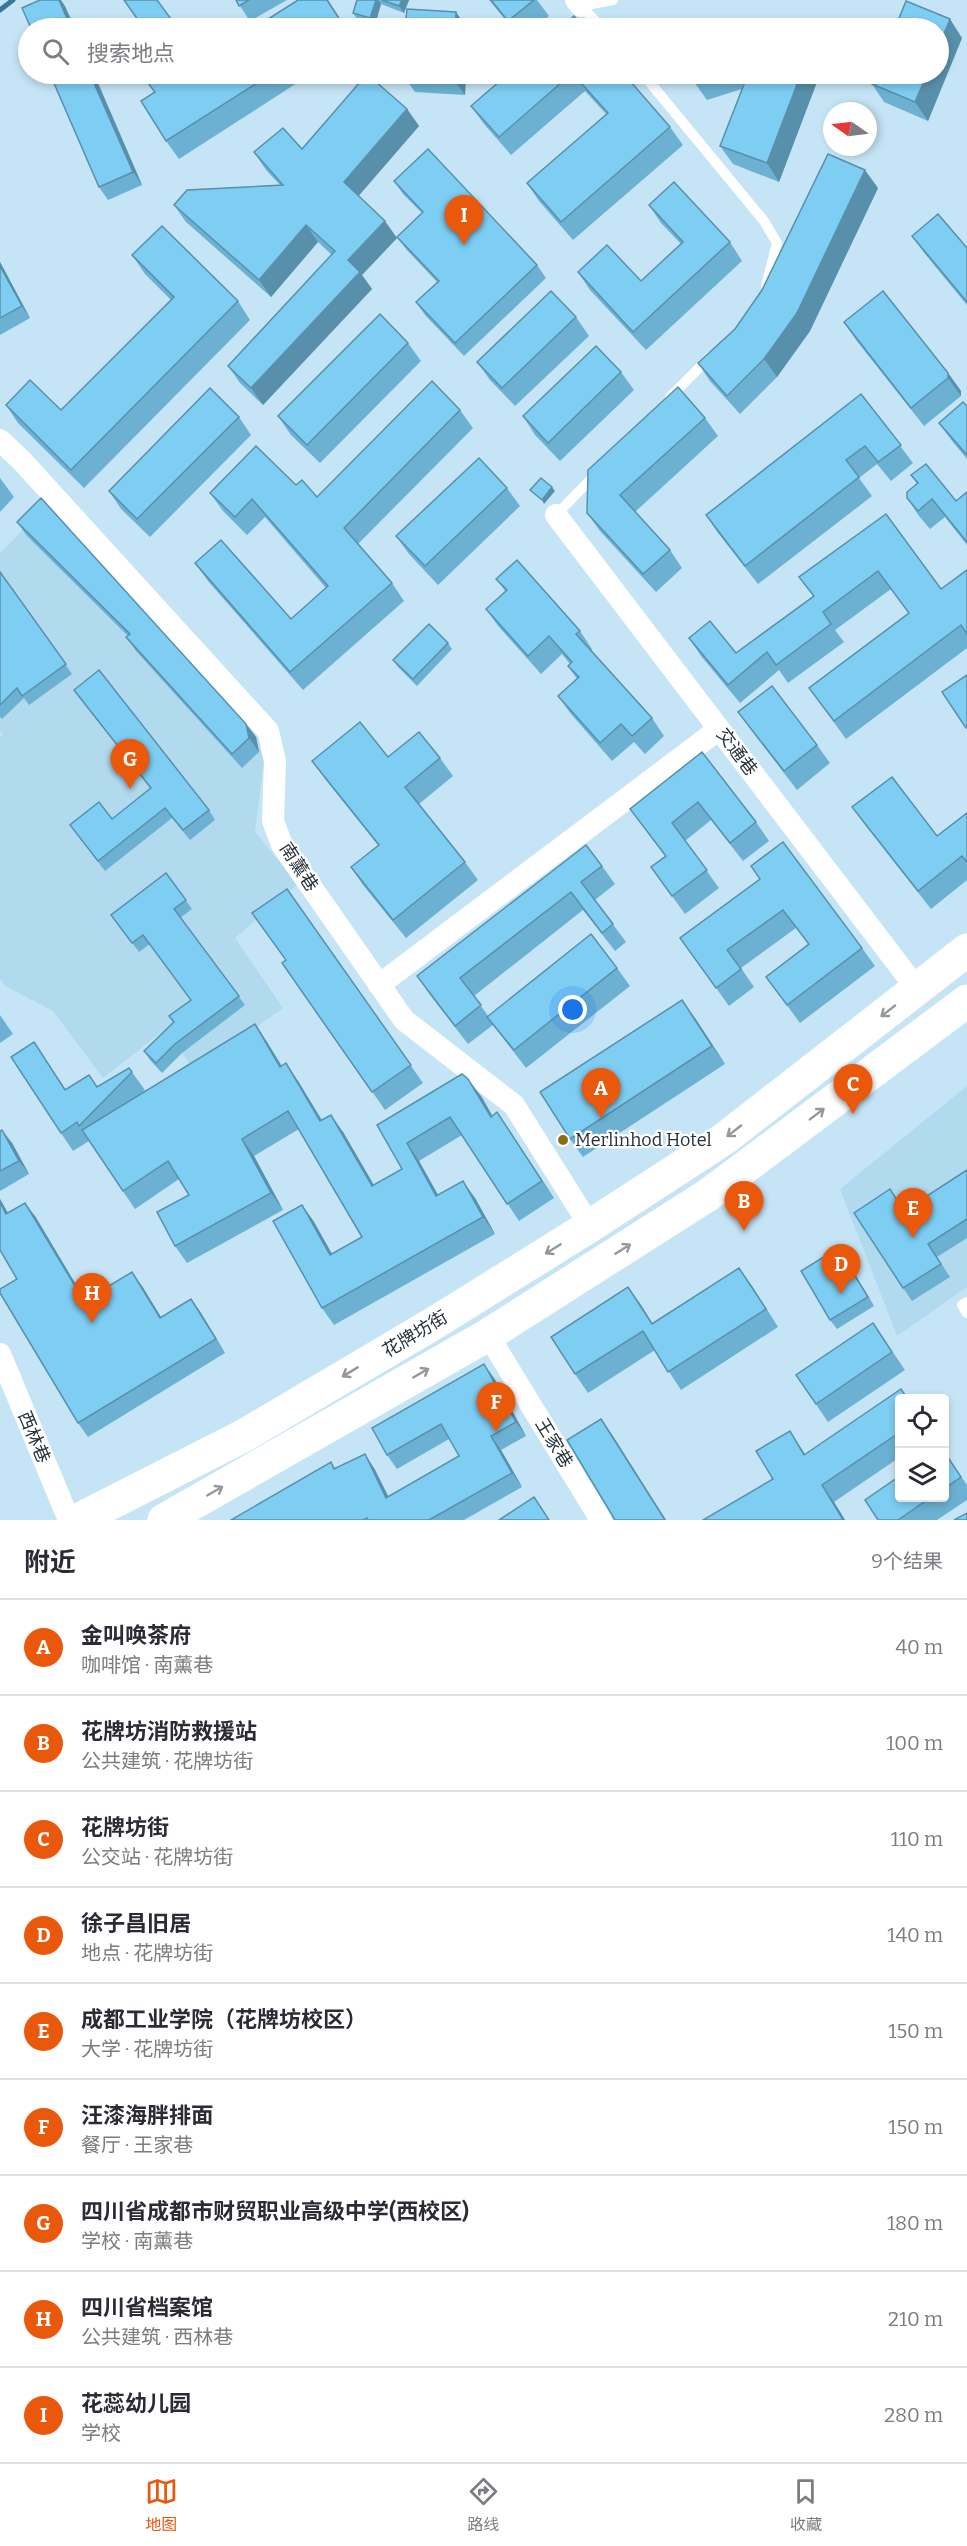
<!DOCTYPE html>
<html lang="zh">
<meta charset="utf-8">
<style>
body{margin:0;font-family:Bitter,"Noto Sans SC",serif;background:#f7f7f7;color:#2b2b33}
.controls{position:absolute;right:18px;bottom:18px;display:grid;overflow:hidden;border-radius:6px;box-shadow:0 3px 9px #0003}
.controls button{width:54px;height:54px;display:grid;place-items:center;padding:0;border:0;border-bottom:2px solid #e1e1e2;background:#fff;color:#2b2b33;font:30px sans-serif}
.compass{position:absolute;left:823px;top:102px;width:54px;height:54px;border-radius:50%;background:#fff;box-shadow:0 3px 9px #0003;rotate:284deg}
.you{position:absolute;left:573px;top:1010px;width:21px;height:21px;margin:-15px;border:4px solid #fff;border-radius:50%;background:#1a73e8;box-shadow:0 0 0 9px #1a73e833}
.badge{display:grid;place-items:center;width:39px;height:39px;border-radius:50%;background:#ea580c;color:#fff;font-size:20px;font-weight:700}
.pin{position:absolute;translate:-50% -50px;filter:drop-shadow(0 2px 3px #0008)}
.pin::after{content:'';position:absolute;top:32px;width:21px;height:18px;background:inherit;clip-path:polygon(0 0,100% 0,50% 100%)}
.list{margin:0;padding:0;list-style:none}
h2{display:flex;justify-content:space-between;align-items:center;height:78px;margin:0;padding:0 24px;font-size:26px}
h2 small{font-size:20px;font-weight:400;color:#7c7c81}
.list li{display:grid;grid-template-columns:39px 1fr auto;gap:18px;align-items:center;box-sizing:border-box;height:96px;padding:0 24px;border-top:2px solid #e1e1e2}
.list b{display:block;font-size:22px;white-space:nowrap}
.list p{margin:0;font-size:20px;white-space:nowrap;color:#7c7c81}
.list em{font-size:20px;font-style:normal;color:#7c7c81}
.icon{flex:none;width:33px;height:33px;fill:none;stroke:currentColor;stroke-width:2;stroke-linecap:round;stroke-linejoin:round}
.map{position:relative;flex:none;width:967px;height:1520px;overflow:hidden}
.search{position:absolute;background:#fff;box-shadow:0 3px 9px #0003;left:18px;right:18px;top:18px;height:66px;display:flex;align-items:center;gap:15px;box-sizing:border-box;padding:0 21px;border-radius:33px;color:#7c7c81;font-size:22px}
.sheet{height:942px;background:#fff}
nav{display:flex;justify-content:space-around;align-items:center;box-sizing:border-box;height:84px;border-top:2px solid #e1e1e2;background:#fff;font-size:16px;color:#7c7c81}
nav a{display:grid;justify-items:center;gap:3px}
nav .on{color:#ea580c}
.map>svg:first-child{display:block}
.built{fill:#b2daee}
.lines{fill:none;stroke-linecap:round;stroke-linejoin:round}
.stream{stroke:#3a7792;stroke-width:5}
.lane{stroke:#fff;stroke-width:10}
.street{stroke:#fff;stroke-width:22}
.primary{stroke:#fff;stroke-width:33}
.wall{fill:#6cb1d2}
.shaded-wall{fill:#5890ab}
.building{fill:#7ecef4;stroke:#5890ab;stroke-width:1.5}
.oneway{stroke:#92989c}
.poi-dot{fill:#897113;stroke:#fff;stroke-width:2}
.labels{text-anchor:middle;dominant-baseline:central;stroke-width:4.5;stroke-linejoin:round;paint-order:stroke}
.street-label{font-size:18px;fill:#263239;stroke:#fff}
.poi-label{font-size:18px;fill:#263239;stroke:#fff;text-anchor:start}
</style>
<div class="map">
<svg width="967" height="1520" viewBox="0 0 967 1520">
<rect width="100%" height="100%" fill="#c5e5f6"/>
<!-- built -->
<g class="built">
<polygon points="50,502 266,746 255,832 298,884 235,938 283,1008 194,1072 167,1028 103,1078 53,1011 5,986 0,979 0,737 3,734 0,731 0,553"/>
<polygon points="967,1086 967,1287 897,1336 840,1189"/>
</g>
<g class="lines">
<!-- stream -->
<polyline class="stream" points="0,10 13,0"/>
<!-- lane -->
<g class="lane">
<polyline points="581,6 613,0"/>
<polyline points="581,6 602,28"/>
<polyline points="643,74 764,221 777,243 766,286"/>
<polyline points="670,397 710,357"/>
<polyline points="556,515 597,473"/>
<polyline points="967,1302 962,1305 967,1313"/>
</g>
<!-- street -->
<g class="street">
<polyline points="576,0 581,6"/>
<polyline points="0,440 23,462 268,731 275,761 273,821 282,845 404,1020 514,1105 590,1226"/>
<polyline points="556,515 917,989"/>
<polyline points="379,985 719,729"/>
<polyline points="488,1335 601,1520"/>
<polyline points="0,1354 69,1520"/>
</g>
<!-- primary -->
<g class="primary">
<polyline points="78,1520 245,1435 436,1322 590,1226 724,1139 967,950"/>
<polyline points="164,1520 488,1335 708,1195 967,1001"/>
</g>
</g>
<!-- wall -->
<g class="wall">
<polygon points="157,0 177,28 142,28"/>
<polygon points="236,0 287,0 250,21"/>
<polygon points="357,0 409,0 404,13 381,4 375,25 357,19 353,13"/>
<polygon points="489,0 537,0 549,16 534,28 512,28"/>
<polygon points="962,38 928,121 884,102 872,84"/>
<polygon points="50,74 94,74 142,185 108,200 99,187"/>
<polygon points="141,74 311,74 179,159 166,141 155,93"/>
<polygon points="402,74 466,74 465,95 415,92"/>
<polygon points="508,74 624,74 670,127 683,145 573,240 539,201 527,183 606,114 585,91 511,155 484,124 471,106"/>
<polygon points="691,74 820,74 779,182 733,164 720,146 742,89 707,100 694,82"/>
<polygon points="407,109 419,126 358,196 397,238 362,275 372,289 263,405 240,383 228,366 332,255 318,242 271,297 186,222 174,205 280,185 266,170 254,152 302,149"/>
<polygon points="394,181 537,265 546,278 464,356 425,315 416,302 437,282 406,249 397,237 422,213 403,194"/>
<polygon points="878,188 810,331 777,377 740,414 710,381 698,363 735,329"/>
<polygon points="649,205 730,242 742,261 646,350 590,290 578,272 641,281 681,244 661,223"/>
<polygon points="912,236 967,248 967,305 925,254"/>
<polygon points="132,255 238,301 250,320 84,488 18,423 6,405 61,410 171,300 145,274"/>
<polygon points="0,262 30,318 0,335"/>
<polygon points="576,317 589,336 515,406 490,380 477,362"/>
<polygon points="844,322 948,373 961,391 961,396 924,426 856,340"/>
<polygon points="408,343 421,361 320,463 291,435 278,416"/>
<polygon points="621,372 634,390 560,461 535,435 523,416"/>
<polygon points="861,394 913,463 891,481 877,464 859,478 872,496 758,584 718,533 706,515"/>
<polygon points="967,406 967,459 952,441 939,423"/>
<polygon points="460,410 473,428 358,544 392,583 404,601 303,690 208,581 195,563 291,619 326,588 265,517 247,535 223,511 210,493 296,485 317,497"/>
<polygon points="239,417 251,435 150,537 121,509 109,491"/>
<polygon points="705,418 718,436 635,512 670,550 682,568 656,592 600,531 587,513"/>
<polygon points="911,475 956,501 967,492 967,545 945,517 930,529 919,516 907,498 917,484"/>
<polygon points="0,478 14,497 0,512"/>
<polygon points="507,488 520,506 438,585 409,554 396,536"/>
<polygon points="886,514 941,589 967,570 967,648 846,739 809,688 909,614 891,589 835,630 844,642 788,683 779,670 740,703 701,656 689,638 736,653 813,596 799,577"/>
<polygon points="17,522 246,724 256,737 259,752 242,768 136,651 126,637 128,636 27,536"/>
<polygon points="0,572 72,674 29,705 24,698 2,719 0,717"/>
<polygon points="496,579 580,631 592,649 591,650 652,718 664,736 645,754 634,742 612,761 571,714 558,696 577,679 568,666 570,664 562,654 541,674 499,627 486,609 506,592"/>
<polygon points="448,643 452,649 417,686 398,667 393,660"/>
<polygon points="74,690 209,810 215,820 190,840 172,818 105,871 70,825 112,819 150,788"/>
<polygon points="738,712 817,745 830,763 797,790 751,730"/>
<polygon points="702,752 756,822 769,841 743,861 711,820 685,841 719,888 685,914 651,867 665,856 630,809"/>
<polygon points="388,757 440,758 453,776 419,804 465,862 478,880 406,938 363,885 351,867 378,845 325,779 312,761"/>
<polygon points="852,807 937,836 967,813 967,880 931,909 865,825"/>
<polygon points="602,866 615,884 595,900 626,942 615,951 583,910 474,996 488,1016 617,968 630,986 526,1068 493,1025 468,1044 430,995 417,976"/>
<polygon points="751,866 862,948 875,966 800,1023 766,977 808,944 796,928 741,968 754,987 729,1006 693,956 760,879"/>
<polygon points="166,873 192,909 180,918 245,1005 182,1053 162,1073 150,1060 144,1051 173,1022 191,1000 150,944 139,952 111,915"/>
<polygon points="287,889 423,1083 385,1110 282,963 286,961"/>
<polygon points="0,1015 13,1034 0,1043"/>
<polygon points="695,1018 725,1064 583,1157 570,1139"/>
<polygon points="255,1024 267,1042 282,1066 298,1081 322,1120 343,1132 374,1185 402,1169 377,1125 481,1096 492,1116 509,1130 554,1198 519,1221 462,1135 419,1161 438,1195 475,1198 495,1234 334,1325 322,1308 302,1205 314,1222 332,1254 362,1237 299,1129 254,1156 283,1210 187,1263 175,1246 189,1195 179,1179 135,1209 89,1141 73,1151 61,1133 34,1042 66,1090 89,1075 97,1087 129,1068 145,1090 142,1093"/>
<polygon points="0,1131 12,1143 29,1174 0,1191"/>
<polygon points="967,1170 967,1238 937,1257 950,1277 912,1301 903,1288 904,1211"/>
<polygon points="0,1199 8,1213 35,1216 85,1300 142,1286 161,1317 191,1299 201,1313 225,1353 88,1437 78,1423 17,1279 0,1250"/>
<polygon points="838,1248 874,1306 837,1329 830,1320"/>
<polygon points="739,1268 778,1327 681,1390 655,1350 588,1393 575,1374 641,1305 652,1323"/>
<polygon points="873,1323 905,1370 828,1422 796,1375"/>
<polygon points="494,1378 526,1436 501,1450 522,1487 464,1520 231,1520 331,1462 335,1468 374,1468 388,1496 459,1456 449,1439 397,1469 387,1455"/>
<polygon points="900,1398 900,1457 834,1502 845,1520 703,1520 773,1479 801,1448 805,1454"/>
<polygon points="945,1453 967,1485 967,1500 937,1520 878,1520 900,1497 945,1497"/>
</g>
<!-- shaded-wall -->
<g class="shaded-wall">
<polygon points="59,0 61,0 65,6 75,28 71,28"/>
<polygon points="327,0 328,0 346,28 344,26"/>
<polygon points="376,0 378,0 381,4 375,25 370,18"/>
<polygon points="402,0 409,0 404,13 399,6"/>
<polygon points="456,12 467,28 455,28"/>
<polygon points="950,19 962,38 928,121 915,102 927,74 939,74 939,46"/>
<polygon points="90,74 94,74 142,185 133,172"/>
<polygon points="452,74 466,74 465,95 452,77"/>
<polygon points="801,74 820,74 779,182 767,163"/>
<polygon points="407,109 419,126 356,199 344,182"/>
<polygon points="865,170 878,188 810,331 777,377 764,359"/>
<polygon points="385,221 397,238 362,275 372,289 263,405 251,388 348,260"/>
<polygon points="306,225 318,242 271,297 259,280"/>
<polygon points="0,262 30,318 22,306 0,266"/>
<polygon points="948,373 961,391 961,396 948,378"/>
<polygon points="552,487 555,491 544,504 542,500"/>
<polygon points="246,724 256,737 259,752 249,738"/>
<polygon points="682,1000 695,1018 725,1064 712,1046"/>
<polygon points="255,1024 267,1042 292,1084 280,1067"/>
<polygon points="286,1063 298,1081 332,1138 320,1121"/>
<polygon points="468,1079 481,1096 503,1134 491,1117"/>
<polygon points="497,1112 509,1130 554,1198 542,1181"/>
<polygon points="331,1115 343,1132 384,1203 372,1186"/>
<polygon points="2,1130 12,1143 29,1174 19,1161"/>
<polygon points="242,1139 254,1156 283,1210 271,1193"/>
<polygon points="407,1143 419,1161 448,1213 436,1196"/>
<polygon points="463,1181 475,1198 495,1234 483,1217"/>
<polygon points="0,1199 16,1228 6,1214 0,1202"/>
<polygon points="25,1203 35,1216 94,1315 84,1301"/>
<polygon points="302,1205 314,1222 342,1272 330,1255"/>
<polygon points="838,1248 845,1258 874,1306 868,1297"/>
<polygon points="739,1268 752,1286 778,1327 766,1309"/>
<polygon points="132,1272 142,1286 170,1332 160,1318"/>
<polygon points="628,1287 641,1305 664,1342 652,1324"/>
<polygon points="191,1299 201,1313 225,1353 216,1339"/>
<polygon points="484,1364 494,1378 526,1436 516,1422"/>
<polygon points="601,1419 613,1436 666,1520 665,1520"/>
<polygon points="790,1431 801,1448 815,1472 804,1455"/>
<polygon points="491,1436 501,1450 522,1487 512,1473"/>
<polygon points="365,1454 374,1468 396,1512 386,1498"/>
<polygon points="822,1485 834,1502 845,1520 843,1520"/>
</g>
<!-- building -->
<g class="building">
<polygon points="40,0 59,0 71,28 31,28 22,8"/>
<polygon points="124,0 157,0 174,23 166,28 142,28 143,27"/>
<polygon points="236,0 249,0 239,6"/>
<polygon points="298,0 327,0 344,26 340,28 254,28"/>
<polygon points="357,0 376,0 370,18 353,13"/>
<polygon points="382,0 402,0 399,6"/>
<polygon points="491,0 534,0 508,21"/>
<polygon points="906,1 950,19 939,46 939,28 895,28"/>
<polygon points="407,9 456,12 455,28 405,28"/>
<polygon points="574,16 585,28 560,28"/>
<polygon points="766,26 773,28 757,28"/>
<polygon points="50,74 90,74 133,172 99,187"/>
<polygon points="141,74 271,74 166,141 141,101 155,92"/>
<polygon points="367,74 407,109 344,182 385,221 348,260 360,272 251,388 228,366 335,251 306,225 259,280 174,205 187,190 283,185 254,152 283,128 302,149"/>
<polygon points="402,74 452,74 452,77"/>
<polygon points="508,74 571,74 499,137 471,106"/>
<polygon points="573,74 624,74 670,127 561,222 527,183 608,113"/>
<polygon points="691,74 722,74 694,82"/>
<polygon points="748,74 801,74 767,163 720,146"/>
<polygon points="876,74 927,74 915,102 872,84"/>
<polygon points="428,149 537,265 455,343 416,302 439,281 397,237 423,212 394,181"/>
<polygon points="828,154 865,170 797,313 764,359 727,396 698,363 735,329 762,290"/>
<polygon points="674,182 730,242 633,332 578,272 607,245 641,281 683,242 649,205"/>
<polygon points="938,214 967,248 967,302 912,236"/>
<polygon points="162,226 238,301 71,470 6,405 30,380 61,410 174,297 132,255"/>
<polygon points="0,266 22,306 0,318"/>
<polygon points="551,291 576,317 502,388 477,362"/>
<polygon points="883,291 948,373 948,378 911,408 844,322"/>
<polygon points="380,314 408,343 307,445 278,416"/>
<polygon points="596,346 621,372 548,443 523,416"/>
<polygon points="432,381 460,410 344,528 392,583 290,672 195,563 221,540 291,619 328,586 252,499 235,517 210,493 256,446 296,485 302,480 317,497"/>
<polygon points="678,387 705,418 620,495 670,550 643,574 587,513 588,470"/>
<polygon points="210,388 239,417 137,519 109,491"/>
<polygon points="861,394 901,445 878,462 865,446 846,460 859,477 745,566 706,515"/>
<polygon points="963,402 967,406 967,455 939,423"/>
<polygon points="479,458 507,488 425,566 396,536"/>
<polygon points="926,464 956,501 967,492 967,542 932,499 918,511 907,498 907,492 918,483 911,475"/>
<polygon points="541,478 552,487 542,500 530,490"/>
<polygon points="41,498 246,724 249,738 232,754 126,637 130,634 17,522"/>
<polygon points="886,514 941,589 967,570 967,634 961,625 834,721 809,688 909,613 878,571 823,612 831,624 776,665 767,652 728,685 689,638 710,621 736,653 814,596 799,577"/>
<polygon points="517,560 580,631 576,634 652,718 632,736 621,724 600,743 558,696 579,677 568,666 572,662 549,636 528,656 486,609 507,590 496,579"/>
<polygon points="0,572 66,664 22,696 17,688 0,705"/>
<polygon points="429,624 448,643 413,679 393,660"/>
<polygon points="99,670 209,810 183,830 165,808 98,861 70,825 99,802 112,819 151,788 74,690"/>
<polygon points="967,675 967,727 966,728 942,692"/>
<polygon points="772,686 817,745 784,771 738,712"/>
<polygon points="360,722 388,757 419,732 440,758 405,787 465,862 393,920 351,867 379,845 312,761"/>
<polygon points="702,752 756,822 730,843 698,802 672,823 707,870 672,896 651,867 666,856 630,809"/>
<polygon points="892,777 937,836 967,813 967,862 962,856 918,891 852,807"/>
<polygon points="783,842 862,948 787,1005 766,977 809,944 783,910 727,950 741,969 716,988 680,938 760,879 751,866"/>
<polygon points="586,845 602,866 581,882 613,924 602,933 571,892 460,978 481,1005 455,1026 417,976"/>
<polygon points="166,873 186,900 174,909 239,996 175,1044 156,1063 144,1051 174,1022 169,1016 191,1000 143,935 132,943 111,915"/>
<polygon points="287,889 411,1065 372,1092 282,963 286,960 252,913"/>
<polygon points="591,934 617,968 514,1050 487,1017"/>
<polygon points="682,1000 712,1046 570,1139 540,1092"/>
<polygon points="255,1024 280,1067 286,1063 320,1121 331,1115 372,1186 402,1169 377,1125 462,1074 468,1079 491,1117 497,1112 542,1181 507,1204 450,1117 407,1143 436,1196 463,1181 483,1217 322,1308 273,1221 302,1205 330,1255 362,1237 288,1111 242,1139 271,1193 175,1246 157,1212 189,1195 168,1161 123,1191 82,1130"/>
<polygon points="34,1042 65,1090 89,1075 97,1087 129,1068 132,1072 79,1126 77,1122 61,1133 11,1057"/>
<polygon points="2,1130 19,1161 0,1171 0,1131"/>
<polygon points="967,1170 967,1219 928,1244 941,1264 903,1288 854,1213 890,1189 904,1211"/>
<polygon points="0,1202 6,1214 25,1203 84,1301 132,1272 160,1318 191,1299 216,1339 78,1423 0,1293 0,1289 17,1279 0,1250"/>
<polygon points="838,1248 868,1297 830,1320 801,1271"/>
<polygon points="739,1268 766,1309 668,1372 643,1331 575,1374 551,1337 628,1287 652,1324"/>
<polygon points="873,1323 892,1352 816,1404 796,1375"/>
<polygon points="484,1364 516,1422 491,1436 512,1473 429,1520 368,1520 367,1518 363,1520 231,1520 331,1462 334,1469 365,1454 386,1498 459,1456 441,1424 387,1455 372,1428"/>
<polygon points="901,1389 907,1398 900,1398 900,1432 822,1485 843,1520 703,1520 773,1479 756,1451 790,1431 804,1455"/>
<polygon points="601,1419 665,1520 615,1520 567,1440"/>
<polygon points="945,1453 961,1477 945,1488"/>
<polygon points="900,1476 900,1497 931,1497 898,1520 878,1520 865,1500"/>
<polygon points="534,1497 549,1520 499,1520"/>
<polygon points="967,1513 967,1520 954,1520"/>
</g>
<!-- one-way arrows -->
<defs><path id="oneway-shaft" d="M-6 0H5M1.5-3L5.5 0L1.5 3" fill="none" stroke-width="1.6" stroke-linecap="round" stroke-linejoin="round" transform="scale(1.5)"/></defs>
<g class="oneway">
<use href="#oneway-shaft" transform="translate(888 1011) rotate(142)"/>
<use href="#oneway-shaft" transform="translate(817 1114) rotate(-37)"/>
<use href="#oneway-shaft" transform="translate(734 1131) rotate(142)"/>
<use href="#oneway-shaft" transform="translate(553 1249) rotate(148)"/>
<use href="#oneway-shaft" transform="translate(623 1249) rotate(-32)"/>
<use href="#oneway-shaft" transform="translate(350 1372) rotate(149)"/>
<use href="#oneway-shaft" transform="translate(421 1373) rotate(-30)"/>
<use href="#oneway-shaft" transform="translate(215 1491) rotate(-30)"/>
</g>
<!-- markers -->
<circle class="poi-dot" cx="563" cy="1140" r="6"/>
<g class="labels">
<!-- street labels -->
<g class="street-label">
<text transform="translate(737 752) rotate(53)">交通巷</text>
<text transform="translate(299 867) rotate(57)">南薰巷</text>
<text transform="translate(415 1334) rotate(-31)">花牌坊街</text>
<text transform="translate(34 1437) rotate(67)">西林巷</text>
<text transform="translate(554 1443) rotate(59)">王家巷</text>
</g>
<!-- poi labels -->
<g class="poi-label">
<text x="575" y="1140">Merlinhod Hotel</text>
</g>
</g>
</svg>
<div class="controls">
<button><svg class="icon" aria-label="locate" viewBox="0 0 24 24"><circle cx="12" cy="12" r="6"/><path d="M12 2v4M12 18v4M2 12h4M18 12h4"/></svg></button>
<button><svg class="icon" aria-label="layers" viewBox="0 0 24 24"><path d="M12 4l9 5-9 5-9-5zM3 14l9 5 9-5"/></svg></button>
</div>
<svg class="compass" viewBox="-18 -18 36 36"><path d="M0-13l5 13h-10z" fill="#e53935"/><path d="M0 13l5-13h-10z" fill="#7c7c81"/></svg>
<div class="you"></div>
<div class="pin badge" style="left:601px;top:1118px">A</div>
<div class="pin badge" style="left:744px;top:1231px">B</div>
<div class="pin badge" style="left:853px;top:1114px">C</div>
<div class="pin badge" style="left:841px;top:1294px">D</div>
<div class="pin badge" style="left:913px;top:1238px">E</div>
<div class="pin badge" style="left:496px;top:1432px">F</div>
<div class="pin badge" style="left:130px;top:789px">G</div>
<div class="pin badge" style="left:92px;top:1323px">H</div>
<div class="pin badge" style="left:464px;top:245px">I</div>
<div class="search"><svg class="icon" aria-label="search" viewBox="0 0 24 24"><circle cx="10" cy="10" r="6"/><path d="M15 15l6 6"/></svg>搜索地点</div>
</div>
<section class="sheet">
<h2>附近<small>9个结果</small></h2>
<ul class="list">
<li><span class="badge">A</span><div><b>金叫唤茶府</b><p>咖啡馆 · 南薰巷</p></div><em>40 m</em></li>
<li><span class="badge">B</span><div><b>花牌坊消防救援站</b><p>公共建筑 · 花牌坊街</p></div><em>100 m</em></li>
<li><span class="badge">C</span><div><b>花牌坊街</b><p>公交站 · 花牌坊街</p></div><em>110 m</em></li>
<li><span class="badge">D</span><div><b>徐子昌旧居</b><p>地点 · 花牌坊街</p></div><em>140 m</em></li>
<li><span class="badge">E</span><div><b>成都工业学院（花牌坊校区）</b><p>大学 · 花牌坊街</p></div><em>150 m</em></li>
<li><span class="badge">F</span><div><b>汪漆海胖排面</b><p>餐厅 · 王家巷</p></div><em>150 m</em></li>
<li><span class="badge">G</span><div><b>四川省成都市财贸职业高级中学(西校区)</b><p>学校 · 南薰巷</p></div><em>180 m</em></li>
<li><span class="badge">H</span><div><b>四川省档案馆</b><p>公共建筑 · 西林巷</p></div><em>210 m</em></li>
<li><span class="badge">I</span><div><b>花蕊幼儿园</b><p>学校</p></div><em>280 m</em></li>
</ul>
</section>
<nav>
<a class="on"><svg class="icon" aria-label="map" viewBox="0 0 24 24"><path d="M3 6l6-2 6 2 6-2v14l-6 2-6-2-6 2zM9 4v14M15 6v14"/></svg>地图</a>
<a><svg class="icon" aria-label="directions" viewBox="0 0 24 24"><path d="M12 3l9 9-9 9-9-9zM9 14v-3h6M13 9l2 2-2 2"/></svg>路线</a>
<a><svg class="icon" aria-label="saved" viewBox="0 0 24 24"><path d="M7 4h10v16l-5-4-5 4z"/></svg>收藏</a>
</nav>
